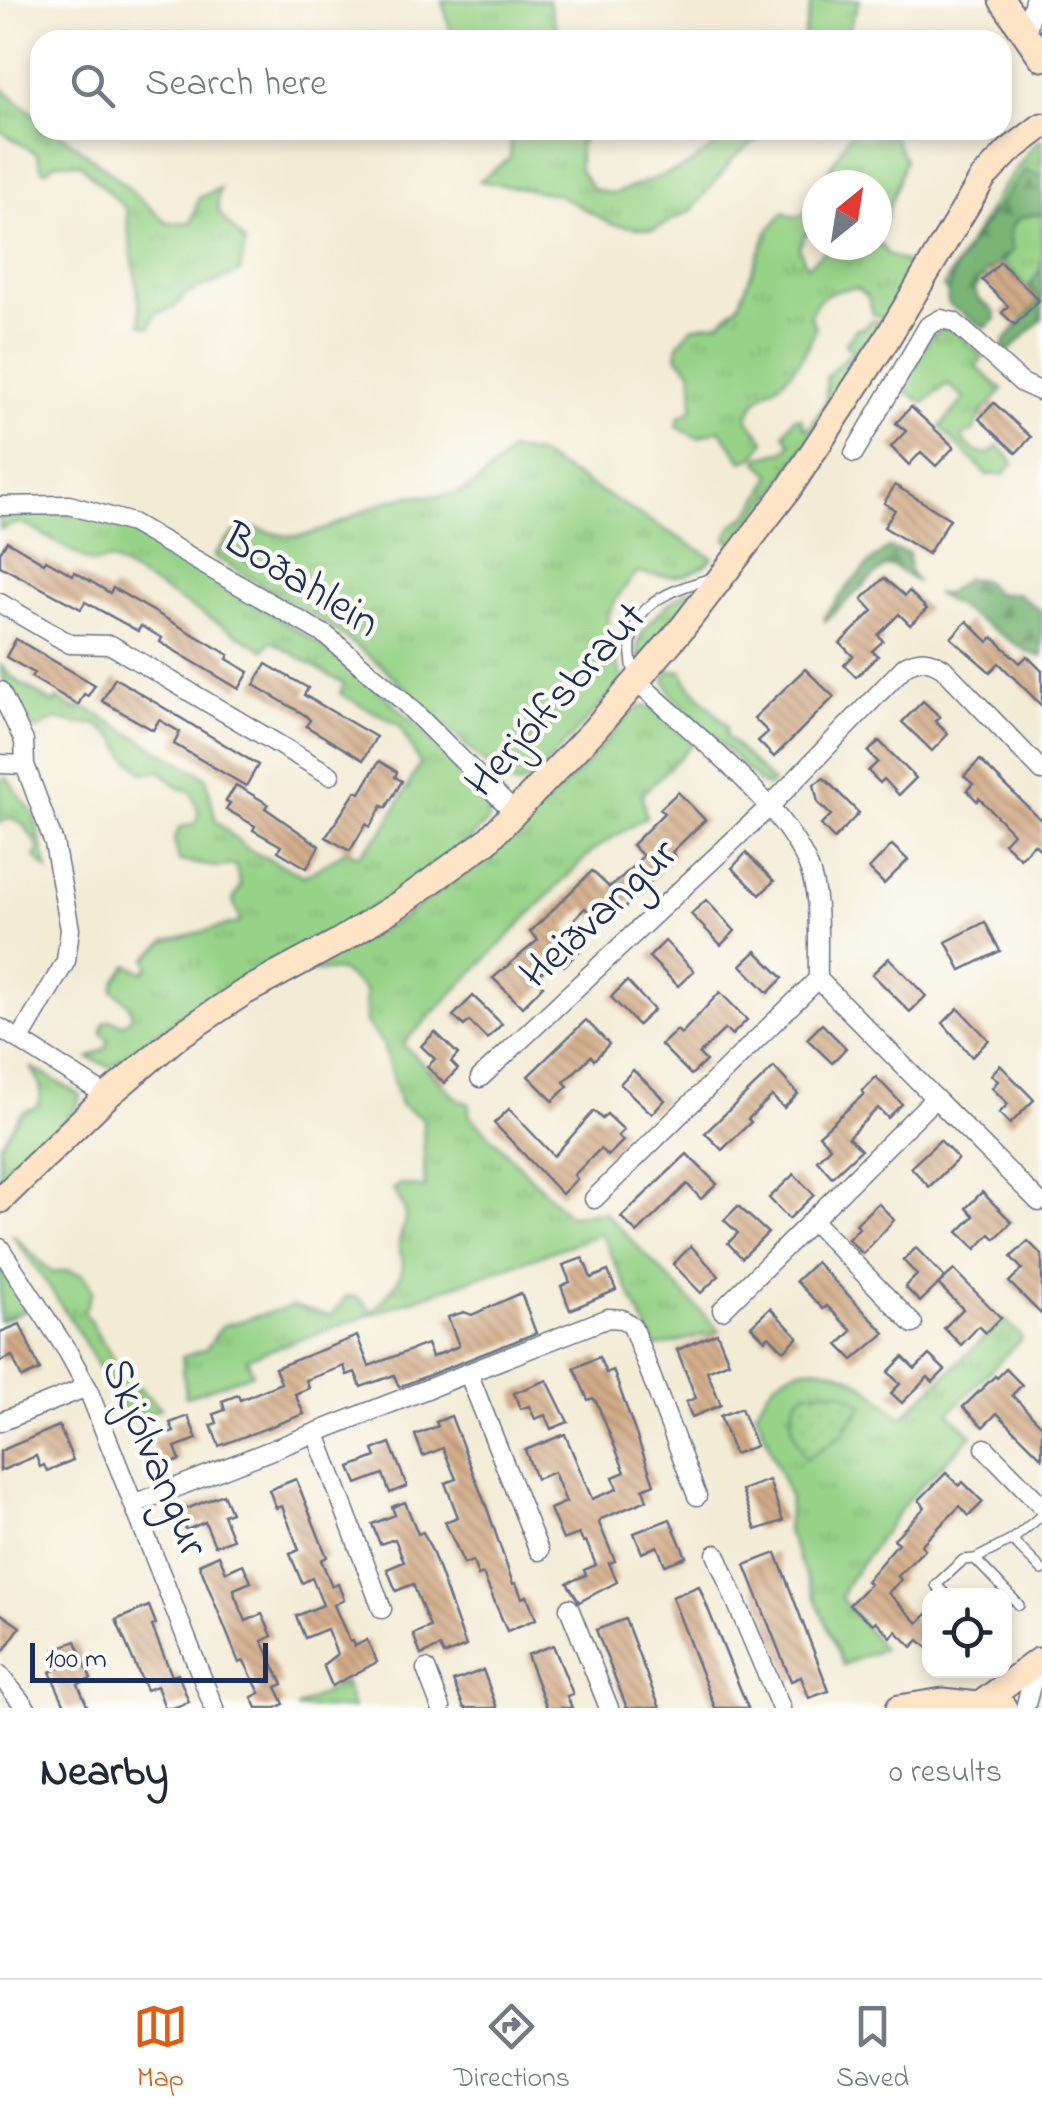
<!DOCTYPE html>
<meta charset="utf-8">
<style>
body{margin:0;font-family:"Indie Flower",sans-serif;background:#f2f2f3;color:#1f2937}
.controls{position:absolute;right:30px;bottom:30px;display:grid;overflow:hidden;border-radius:20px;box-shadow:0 5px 15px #0003}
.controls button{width:90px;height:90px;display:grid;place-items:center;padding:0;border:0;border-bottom:2px solid #e0e1e3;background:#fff;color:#1f2937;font:50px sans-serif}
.compass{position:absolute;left:802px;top:170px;width:90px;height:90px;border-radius:50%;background:#fff;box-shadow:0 5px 15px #0003;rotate:30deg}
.scale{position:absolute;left:30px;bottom:25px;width:238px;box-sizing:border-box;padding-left:10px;border:5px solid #1b2f5e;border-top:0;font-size:28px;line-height:35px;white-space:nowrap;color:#1b2f5e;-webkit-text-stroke:8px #fdfcf7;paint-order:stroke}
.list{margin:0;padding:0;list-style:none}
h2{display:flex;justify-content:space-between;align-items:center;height:130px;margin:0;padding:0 40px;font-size:42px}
h2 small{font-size:32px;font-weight:400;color:#747a83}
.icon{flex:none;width:55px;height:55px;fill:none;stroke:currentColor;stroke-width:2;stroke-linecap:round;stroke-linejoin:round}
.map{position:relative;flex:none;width:1042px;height:1708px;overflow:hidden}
.search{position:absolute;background:#fff;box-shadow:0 5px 15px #0003;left:30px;right:30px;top:30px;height:110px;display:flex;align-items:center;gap:25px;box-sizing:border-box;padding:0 35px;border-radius:30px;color:#747a83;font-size:38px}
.sheet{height:270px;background:#fff}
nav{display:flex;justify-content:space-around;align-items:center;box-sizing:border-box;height:140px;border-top:2px solid #e0e1e3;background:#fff;font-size:28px;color:#747a83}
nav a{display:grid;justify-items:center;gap:5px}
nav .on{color:#ea580c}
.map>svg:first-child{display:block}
.grass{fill:url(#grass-tufts);stroke:#598172;stroke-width:2.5}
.forest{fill:url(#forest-firs);stroke:#4a7269;stroke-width:2.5}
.park{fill:url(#park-dots);stroke:#598172;stroke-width:2.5}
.building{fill:url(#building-back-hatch)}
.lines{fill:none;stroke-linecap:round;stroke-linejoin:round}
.lane-casing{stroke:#677188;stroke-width:12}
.street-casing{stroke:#677188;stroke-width:21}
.secondary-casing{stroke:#677188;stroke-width:29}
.lane{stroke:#fff;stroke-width:9}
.street{stroke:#fff;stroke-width:18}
.secondary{stroke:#ffe4c6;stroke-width:25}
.labels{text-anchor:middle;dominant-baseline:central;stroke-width:9;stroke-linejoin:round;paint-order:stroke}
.street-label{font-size:45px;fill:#1b2f5e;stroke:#fdfcf7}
</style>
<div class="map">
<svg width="1042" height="1708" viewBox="0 0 1042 1708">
<defs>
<pattern id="grass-tufts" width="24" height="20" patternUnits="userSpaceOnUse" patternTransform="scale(2.5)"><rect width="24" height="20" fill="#97d387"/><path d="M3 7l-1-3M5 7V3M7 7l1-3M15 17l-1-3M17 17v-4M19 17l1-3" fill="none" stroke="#82b577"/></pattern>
<pattern id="forest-firs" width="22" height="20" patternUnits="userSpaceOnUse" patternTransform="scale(2.5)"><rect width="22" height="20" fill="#79b574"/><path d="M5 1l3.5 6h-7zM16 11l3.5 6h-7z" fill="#629462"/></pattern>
<pattern id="park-dots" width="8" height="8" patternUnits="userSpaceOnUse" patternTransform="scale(2.5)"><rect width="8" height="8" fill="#97d387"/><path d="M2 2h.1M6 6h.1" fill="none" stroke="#82b577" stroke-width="1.8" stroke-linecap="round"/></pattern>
<pattern id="building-back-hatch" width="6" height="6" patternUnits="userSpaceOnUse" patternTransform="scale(2.5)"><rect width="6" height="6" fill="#d3ac87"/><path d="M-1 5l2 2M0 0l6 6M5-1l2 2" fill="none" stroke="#aa8c72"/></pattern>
</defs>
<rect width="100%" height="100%" fill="#fdfcf7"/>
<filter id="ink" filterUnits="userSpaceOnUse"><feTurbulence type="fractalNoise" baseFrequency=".01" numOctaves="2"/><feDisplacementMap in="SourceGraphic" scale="20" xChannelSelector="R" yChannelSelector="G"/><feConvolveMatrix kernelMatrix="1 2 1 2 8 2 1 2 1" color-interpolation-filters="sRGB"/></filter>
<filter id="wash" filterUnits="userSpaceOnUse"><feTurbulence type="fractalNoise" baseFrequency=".0048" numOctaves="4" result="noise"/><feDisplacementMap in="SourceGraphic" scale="40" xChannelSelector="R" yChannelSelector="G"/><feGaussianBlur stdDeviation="2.25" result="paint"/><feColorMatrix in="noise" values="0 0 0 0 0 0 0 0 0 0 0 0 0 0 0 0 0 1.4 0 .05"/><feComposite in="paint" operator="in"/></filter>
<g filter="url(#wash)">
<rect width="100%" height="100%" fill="#f3ecd5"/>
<!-- grass -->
<g class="grass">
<polygon points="442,0 548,0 560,40 453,40"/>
<polygon points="812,0 860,0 844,40 803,40"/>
<path d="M0,87L40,119V130H55L113,174L167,223L191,222L199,198L220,188C211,219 230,221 245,244L240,272L186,294L174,308L156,313L150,327L141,324C139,285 129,247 126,209L80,164L57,162L46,171L42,170L37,154L0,131Z"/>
<polygon points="511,130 588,130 579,146 579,169 593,189 613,194 688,166 736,130 770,130 735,157 692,210 653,230 612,224 556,194 479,181 510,158"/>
<path d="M858,130H890L905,160L878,241L888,255L911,265L914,276L883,319L873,314L868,297L857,288C834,290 819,292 810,315L816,329C810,344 801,360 791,372C772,394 759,387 747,419L765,440L756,456L742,461L720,429L698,438L677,427L679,417L693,409L692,371L677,357L678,345L692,327L720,322L739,304L768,231L784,212L794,217L803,215L817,191V224L805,235L799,248L807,266L832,245H877V185H821L849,135Z"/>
<polygon points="1042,140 1042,176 1025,171 956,268 947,292 943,287 1000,191 1035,143"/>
<polygon points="1042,214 1042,268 1028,288 1001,260 1007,258 1012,223 1021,216"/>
<path d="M871,320L887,325L773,494L732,543L726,539C731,524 735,525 746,516C755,509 768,483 771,474L758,462L761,457L785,451L791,443L784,434L794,418H801L804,427L809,429L826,402V377L853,350L845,344L856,329L865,327Z"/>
<polygon points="942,328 951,328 983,357 976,367 1003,390 982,412 973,432 964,434 962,440 976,452 990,454 999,446 1014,463 1004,474 987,475 940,427 965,398 947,384 924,403 902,389 931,336"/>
<path d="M511,450L537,454L713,558C687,582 670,577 637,573C596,620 603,626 623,680L532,780L517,786L498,776L383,667L327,624L214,556C250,502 263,545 309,534C341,527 374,500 410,496C431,495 452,498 471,487C486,478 499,462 511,450Z"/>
<path d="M55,511L93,516L133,531L315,641L373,684L485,791L492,807L488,821L453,856L335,931L247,975L185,1013L110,1067L89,1058L106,1048L108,1041L101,1032L105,1022L111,1020L123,1024L132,1017L129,1004L113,991L115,981L128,965L143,972L149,967L147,958L166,941L241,922L233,900L241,886L235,865L214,867L179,861L174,839L180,827L195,824L199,813L191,791L179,788L161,771L144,773L127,758L116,738L96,724H77L56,719L36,730C25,722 0,678 0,665L13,678L54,704L57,699L77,710L81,705L206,777L216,821L247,849L304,876C319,866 332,863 345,850L358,856L383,831L420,764L399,725L340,694L344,684L271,641L264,650L111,560L92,563L21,522L0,529V514Z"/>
<path d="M689,590L694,593L691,599L644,655H638C633,630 669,602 689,590Z"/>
<polygon points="668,671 682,671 687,682 727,726 726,736 773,783 767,786 759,782 673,696 665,680"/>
<path d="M641,707H655L693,744L642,794L646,817L593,850L403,1044L455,1097L469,1104V1114L568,1215L604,1212L720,1331L656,1347L601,1234L247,1358L253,1373L186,1397L182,1357L206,1349L222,1326L293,1306L332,1316L346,1296L357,1297L373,1312C383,1299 402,1282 403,1265C403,1257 398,1250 399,1242C405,1214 412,1217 393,1190L400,1184L425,1188L423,1119L400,1105L383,1044L366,1023L365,990L341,971H307L404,917L493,853L582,769L628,715Z"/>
<polygon points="6,777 34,815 48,870 35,857 39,848 24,825 11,818 0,823 0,781"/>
<path d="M31,1067L80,1095L76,1110L0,1187V1145L21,1113L38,1106C44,1090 40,1081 31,1067Z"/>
<path d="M12,1234L52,1273L68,1270L84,1275L93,1291L84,1312L122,1372L161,1408L128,1422C95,1354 56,1295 12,1234Z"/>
<polygon points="0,1266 28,1309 0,1321"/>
<path d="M1004,1319L1022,1338L949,1413L972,1435L909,1498L848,1582L841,1598L883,1649L843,1665L787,1531L790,1499L756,1411C762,1401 769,1386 779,1379C823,1348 871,1386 901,1418Z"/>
<polygon points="344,1682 353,1708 296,1708"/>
</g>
<!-- forest -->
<g class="forest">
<path d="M1025,170L1042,176V214C1019,214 1003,224 1013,249C1002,266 984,267 975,289L978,299L995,312L996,319L985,328L948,304C943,266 1003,202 1025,170Z"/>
<polygon points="1042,268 1042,319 1008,352 1003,347 1005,340 1040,300 1028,288"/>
<path d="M888,548L909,553V571L917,582L892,566L884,567L825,621L824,616C841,596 867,561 888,548Z"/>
<polygon points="966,578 982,580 997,594 1017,593 1042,612 1042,657 1030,653 935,593 944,595"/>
</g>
<!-- park -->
<path class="park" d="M806,1391H840L863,1404L841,1436L806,1459C794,1436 780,1412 806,1391Z"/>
<g id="blocks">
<!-- building -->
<g class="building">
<polygon points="1000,262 1039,300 1015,325 1002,313 1008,306 982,280"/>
<polygon points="994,403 1031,437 1016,453 979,419"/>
<polygon points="911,407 954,447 936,466 921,452 909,465 891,447 906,431 896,423"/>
<polygon points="895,485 950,519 928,554 884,527 895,510 884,503"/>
<polygon points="7,541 44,563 46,560 73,575 75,572 110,593 113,588 229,655 227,659 249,672 239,689 160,642 162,638 141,626 138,631 85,602 81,609 0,566 0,552"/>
<polygon points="884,578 905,596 909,591 927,609 910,625 899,614 878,635 883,641 872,651 878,656 856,677 844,665 853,656 840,643 873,611 862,599"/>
<polygon points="967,621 988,642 993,637 1020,663 1027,656 1042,671 1042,706 999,663 990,672 951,638"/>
<polygon points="16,639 95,685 88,696 84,694 78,705 31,677 34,673 6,657"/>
<polygon points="266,664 308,688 304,695 376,737 363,760 306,726 310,720 305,715 254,685"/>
<polygon points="805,669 834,697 774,757 758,741 768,732 754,718"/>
<polygon points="115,678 258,765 246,786 174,744 180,732 159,720 153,730 102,701"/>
<polygon points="923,701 940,717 935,721 948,734 932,751 902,722"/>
<polygon points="879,741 916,778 899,795 884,779 880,783 868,771 878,762 868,752"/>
<polygon points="980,760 1042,821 1042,851 1034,844 1020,858 1004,843 1013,833 979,798 977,801 967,790 973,784 964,776"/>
<polygon points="379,761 397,772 395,777 402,781 386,808 382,806 370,827 366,824 350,851 326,837 356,791 360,793"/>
<polygon points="824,778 859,813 834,839 821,825 831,815 818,803 814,784"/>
<polygon points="236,785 268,804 265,808 319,846 307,868 278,851 281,846 253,830 255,826 226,809 230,803 226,801"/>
<polygon points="678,792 705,820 672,852 675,856 610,923 607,920 602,925 585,908 565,928 584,947 564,966 556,958 535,979 543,986 522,1007 493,978 538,940 530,932 592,871 609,887 621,878 643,856 632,845 664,813 660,809"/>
<polygon points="892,845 908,860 884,884 869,869"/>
<polygon points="746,853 774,881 760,895 732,868"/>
<polygon points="706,900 735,931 721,945 691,914"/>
<polygon points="985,922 1000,951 961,970 946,942"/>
<polygon points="665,941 694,971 678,986 649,957"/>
<polygon points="756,951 783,978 768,993 741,965"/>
<polygon points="889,958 926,996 910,1012 872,974"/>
<polygon points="627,981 654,1010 638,1025 611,997"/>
<polygon points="720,992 747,1020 732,1035 725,1029 699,1054 706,1061 691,1075 661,1045 677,1030 681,1034"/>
<polygon points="473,996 502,1024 487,1039 469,1021 464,1026 453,1016"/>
<polygon points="958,1008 989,1040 972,1057 943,1023"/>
<polygon points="586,1020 609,1044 594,1060 591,1056 564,1082 568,1086 553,1101 528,1076"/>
<polygon points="822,1024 846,1048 832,1063 807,1039"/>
<polygon points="435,1032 458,1054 451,1062 458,1069 444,1083 427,1067 435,1059 421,1046"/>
<polygon points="1000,1065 1034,1100 1010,1124 999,1113 1008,1104 992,1088 998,1081 991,1075"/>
<polygon points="774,1067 798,1094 784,1108 772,1096 748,1119 751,1122 722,1150 705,1133"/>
<polygon points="633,1070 665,1100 652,1114 620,1084"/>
<polygon points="876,1077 902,1104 888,1118 878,1108 848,1137 861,1150 832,1177 817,1160 830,1147 819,1135 864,1094 862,1091"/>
<polygon points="509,1109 554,1156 594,1111 602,1119 607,1114 624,1130 618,1136 623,1141 608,1156 600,1149 574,1175 577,1179 562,1194 494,1123"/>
<polygon points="940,1140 958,1159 929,1187 911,1167"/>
<polygon points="687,1154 717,1184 701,1199 687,1184 637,1233 621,1217"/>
<polygon points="794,1174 814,1195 789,1219 769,1198"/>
<polygon points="982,1192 1012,1222 995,1239 990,1234 976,1249 958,1232 974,1216 966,1208"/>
<polygon points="878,1203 894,1220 863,1254 848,1239 859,1228 856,1224"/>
<polygon points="738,1206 768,1233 742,1258 728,1243 738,1233 724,1220"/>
<polygon points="1028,1241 1042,1255 1042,1315 1009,1282 1022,1269 1011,1257"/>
<polygon points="691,1246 719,1276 701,1293 673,1264"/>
<polygon points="916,1248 945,1278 920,1302 905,1287 917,1275 903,1260"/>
<polygon points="583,1258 591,1278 608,1271 616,1290 570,1310 561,1286 570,1282 563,1265"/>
<polygon points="816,1262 885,1333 853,1360 838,1345 852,1331 827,1306 823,1309 796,1281"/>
<polygon points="954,1270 1001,1318 986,1333 979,1326 961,1345 944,1328 963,1309 938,1284"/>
<polygon points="521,1293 536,1333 399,1387 394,1375 361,1387 355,1372 347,1375 344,1366 306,1380 309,1388 295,1394 304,1414 219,1446 211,1425 217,1423 214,1414 225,1410 222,1401 238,1395 240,1400 281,1383 275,1368 357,1336 369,1366 427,1344 432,1357 459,1346 448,1317 464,1312 472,1315"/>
<polygon points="770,1308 798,1337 784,1351 769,1336 765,1340 751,1326"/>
<polygon points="20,1324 40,1370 22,1378 12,1356 0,1362 0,1332"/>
<polygon points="717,1333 729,1362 707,1371 721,1405 692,1417 686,1402 696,1398 677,1350"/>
<polygon points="929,1355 945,1370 933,1382 928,1377 902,1403 891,1393 900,1384 888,1372 903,1357 915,1369"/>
<polygon points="599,1357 606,1373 613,1370 654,1484 643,1489 647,1500 601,1519 599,1523 615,1561 609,1563 617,1582 579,1602 567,1583 586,1575 584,1570 596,1565 586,1541 583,1542 579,1534 563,1540 550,1509 566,1502 554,1472 536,1479 525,1450 565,1434 592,1499 617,1489 613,1477 625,1472 597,1403 593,1398 588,1400 574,1368"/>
<polygon points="1006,1369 1022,1385 1012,1395 1042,1426 1042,1458 997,1413 983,1427 963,1407 995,1376 997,1378"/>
<polygon points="547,1380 568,1422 551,1429 545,1415 535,1419 529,1406 520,1409 514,1393"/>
<polygon points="741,1408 756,1446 734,1454 720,1416"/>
<polygon points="188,1416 197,1439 175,1447 180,1460 162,1467 151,1440 174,1432 170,1423"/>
<polygon points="451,1416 488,1511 513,1584 516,1583 522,1598 527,1596 536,1619 507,1631 483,1574 478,1576 473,1561 464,1564 445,1522 458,1517 445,1483 456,1479 443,1448 423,1456 415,1435 438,1426 436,1422"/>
<polygon points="59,1426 73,1460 47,1471 44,1465 40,1467 36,1456 0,1471 0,1451"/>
<polygon points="390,1443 407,1486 390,1493 383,1474 357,1484 350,1467 376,1457 373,1450"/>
<polygon points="946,1473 959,1486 963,1482 983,1502 969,1516 960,1506 921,1545 925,1549 898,1576 901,1580 888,1593 918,1623 930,1611 930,1650 919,1640 912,1647 896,1631 891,1637 876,1621 873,1624 849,1605 870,1584 866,1581 898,1543 894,1539 925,1507 919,1500"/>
<polygon points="296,1479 327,1557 321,1560 332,1586 338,1584 344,1600 334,1605 350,1642 353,1641 355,1646 367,1640 377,1662 332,1686 323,1665 337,1654 327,1629 305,1638 296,1616 323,1605 312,1578 302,1583 290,1554 299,1550 282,1506 276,1508 269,1490"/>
<polygon points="769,1480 783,1521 756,1530 742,1490"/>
<polygon points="223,1494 231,1512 223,1515 233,1539 215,1546 205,1522 186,1530 179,1512"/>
<polygon points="405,1502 418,1534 423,1532 432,1551 466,1646 444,1655 440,1647 421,1655 413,1634 430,1627 413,1584 396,1591 387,1569 404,1562 395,1539 380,1544 372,1524 395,1515 392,1507"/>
<polygon points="670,1519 686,1557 665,1565 657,1546 642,1553 634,1533"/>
<polygon points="776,1553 829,1691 809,1698 801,1677 791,1681 745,1565"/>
<polygon points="219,1555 226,1572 243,1564 251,1582 234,1589 235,1596 246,1621 262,1614 272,1636 262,1641 283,1684 276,1687 284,1704 276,1708 257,1708 252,1697 260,1693 244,1661 239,1663 199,1564"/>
<polygon points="699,1586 712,1619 748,1708 715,1708 672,1597"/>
<polygon points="149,1606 156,1624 152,1626 172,1676 178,1674 189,1702 173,1708 165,1708 157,1686 146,1690 116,1620"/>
<polygon points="0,1613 20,1627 0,1656"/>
<polygon points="625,1619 651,1686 660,1708 627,1708 596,1630"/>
<polygon points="76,1641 91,1679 78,1684 88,1708 66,1708 50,1672 62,1667 55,1649"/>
<polygon points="553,1645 573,1694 567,1696 572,1708 547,1708 527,1655"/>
<polygon points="483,1670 497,1708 464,1708 453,1681"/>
</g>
</g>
</g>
<g filter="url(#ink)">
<use href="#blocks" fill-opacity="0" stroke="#677188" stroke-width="2.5"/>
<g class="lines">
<!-- lane casing -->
<g class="lane-casing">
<g id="lane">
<path d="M634,674C618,610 660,593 712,578"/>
<polyline points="1012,1540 1042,1570"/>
<polyline points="975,1559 1019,1605"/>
<polyline points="947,1596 936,1585 963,1560 975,1559 1012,1540 1042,1515"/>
</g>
</g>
<!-- street casing -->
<g class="street-casing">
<g id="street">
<polyline points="1026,35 1034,0"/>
<polyline points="854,453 928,326 941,319 954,322 1022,383 1042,392"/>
<polyline points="0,506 69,505 132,523 327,636 401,699 514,812"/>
<polyline points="0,603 70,644 111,645 330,775"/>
<path d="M637,681C691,732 776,796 807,863C822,898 817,941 818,979L935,1098L722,1310"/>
<polyline points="0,691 24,741 25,765 54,843 70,929 66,961 20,1039"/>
<polyline points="0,764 25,765"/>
<polyline points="0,1028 107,1096"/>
<path d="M480,1078L770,806L905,666C920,658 929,659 943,668L1042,771"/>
<polyline points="935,1098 1039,1202"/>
<polyline points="594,1199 818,979"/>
<polyline points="812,1220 913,1324"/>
<polyline points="0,1248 68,1352 87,1387 214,1708"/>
<polyline points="469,1375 539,1551"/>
<polyline points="0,1422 87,1387"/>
<polyline points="316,1434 382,1609"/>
<polyline points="985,1448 1042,1506"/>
<polyline points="134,1504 608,1318 622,1319 632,1326 697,1496"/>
<polyline points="716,1554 781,1708"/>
<polyline points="569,1608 609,1708"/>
<polyline points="426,1669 441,1708"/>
<polyline points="0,1675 26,1708"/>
<polyline points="1025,1708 1038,1660"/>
</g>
</g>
<!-- secondary casing -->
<g class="secondary-casing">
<g id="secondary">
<polyline points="1002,0 1042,58"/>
<polyline points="0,1200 107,1096 177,1037 243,993 338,942 401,903 487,841 594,730 683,627 788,490 885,342 983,178 1009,151 1042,126"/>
<polyline points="982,1703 1038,1661"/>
<polyline points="899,1708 943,1701 1004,1708"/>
</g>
</g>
<!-- lane -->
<use href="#lane" class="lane"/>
<!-- street -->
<use href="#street" class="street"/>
<!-- secondary -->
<use href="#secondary" class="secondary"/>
</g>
</g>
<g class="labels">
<!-- street labels -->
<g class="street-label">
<text transform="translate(300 582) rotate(32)">Boðahlein</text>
<text transform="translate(557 701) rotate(-48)">Herjólfsbraut</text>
<text transform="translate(600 915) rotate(-43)">Heiðvangur</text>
<text transform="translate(153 1458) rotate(67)">Skjólvangur</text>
</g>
</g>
</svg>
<div class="controls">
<button><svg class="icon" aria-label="locate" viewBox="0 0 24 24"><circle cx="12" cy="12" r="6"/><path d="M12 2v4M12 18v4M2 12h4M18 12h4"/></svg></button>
</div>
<svg class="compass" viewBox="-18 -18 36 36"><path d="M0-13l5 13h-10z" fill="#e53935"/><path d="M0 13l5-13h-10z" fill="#747a83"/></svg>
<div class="scale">100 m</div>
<div class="search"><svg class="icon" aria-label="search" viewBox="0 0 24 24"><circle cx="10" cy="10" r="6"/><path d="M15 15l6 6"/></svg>Search here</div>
</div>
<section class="sheet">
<h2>Nearby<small>0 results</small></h2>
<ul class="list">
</ul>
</section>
<nav>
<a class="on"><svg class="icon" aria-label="map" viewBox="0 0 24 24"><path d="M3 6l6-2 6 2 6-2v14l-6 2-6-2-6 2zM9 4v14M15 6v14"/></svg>Map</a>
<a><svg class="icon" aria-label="directions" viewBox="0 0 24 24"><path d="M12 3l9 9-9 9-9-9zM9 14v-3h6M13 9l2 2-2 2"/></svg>Directions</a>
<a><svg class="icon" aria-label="saved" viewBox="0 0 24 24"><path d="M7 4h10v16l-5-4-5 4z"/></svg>Saved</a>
</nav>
